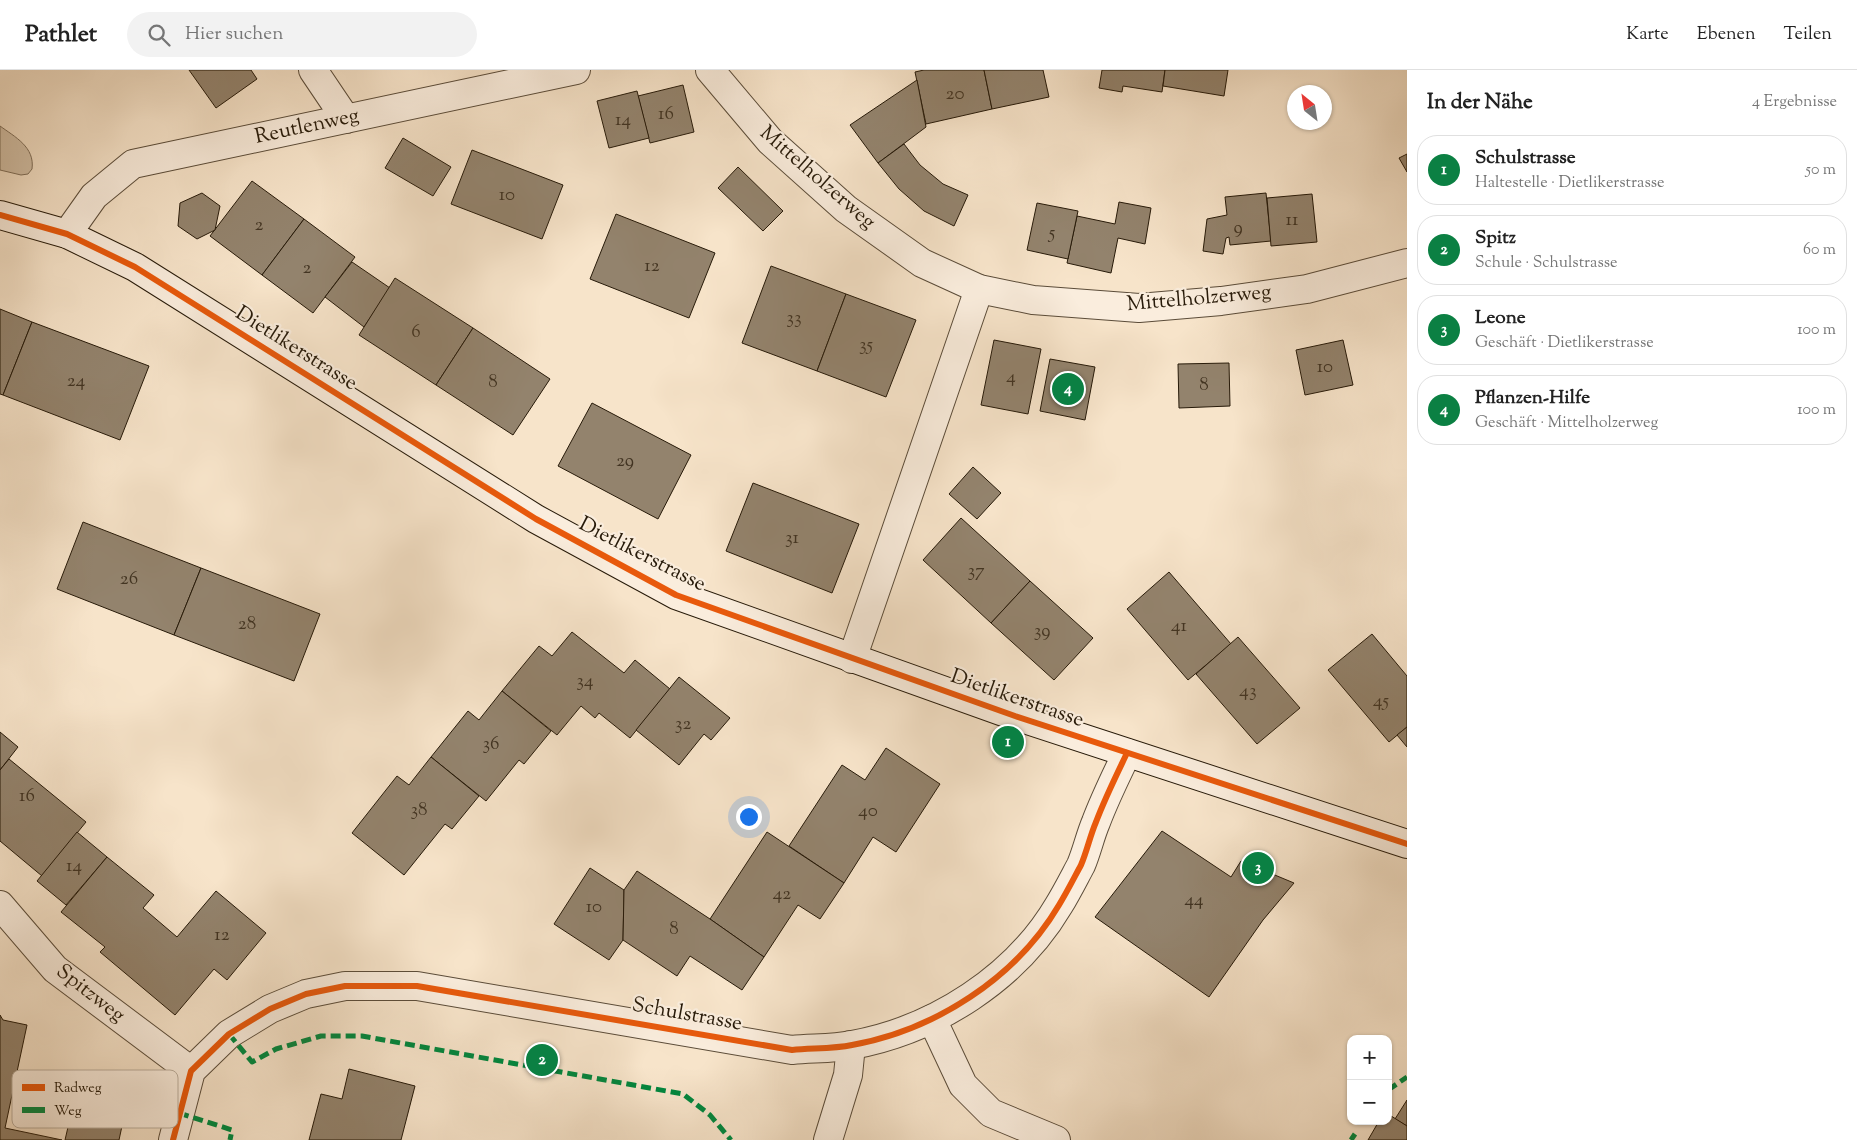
<!DOCTYPE html>
<html lang="de">
<meta charset="utf-8">
<style>
body{margin:0;font-family:"Sorts Mill Goudy",serif;background:#f2f2f2;color:#222}
.controls{position:absolute;right:15px;bottom:15px;display:grid;overflow:hidden;border-radius:10px;box-shadow:0 1px 4px #0004}
.controls button{width:45px;height:45px;display:grid;place-items:center;padding:0;border:0;border-bottom:1px solid #e0e0e0;background:#fff;color:#222;font:25px sans-serif}
.compass{position:absolute;left:1287px;top:15px;width:45px;height:45px;border-radius:50%;background:#fff;box-shadow:0 1px 4px #0004;rotate:330deg}
.you{position:absolute;left:748px;top:746px;width:18px;height:18px;margin:-12px;border:4px solid #fff;border-radius:50%;background:#1a73e8;box-shadow:0 0 0 8px #1a73e833}
.badge{display:grid;place-items:center;width:32px;height:32px;border-radius:50%;background:#0b8043;color:#fff;font-size:16px;font-weight:700}
.pin{position:absolute;translate:-50% -50%;border:2px solid #fff;box-shadow:0 1px 5px #0006}
.list{margin:0;padding:0;list-style:none}
h2{display:flex;justify-content:space-between;align-items:center;height:65px;margin:0;padding:0 20px;font-size:21px}
h2 small{font-size:16px;font-weight:400;color:#767676}
.list li{display:grid;grid-template-columns:32px 1fr auto;gap:15px;align-items:center;box-sizing:border-box;height:70px;margin:0 10px 10px;padding:0 10px;border:1px solid #e0e0e0;border-radius:20px}
.list b{display:block;font-size:19px;white-space:nowrap}
.list p{margin:0;font-size:16px;white-space:nowrap;color:#767676}
.list em{font-size:16px;font-style:normal;color:#767676}
.icon{flex:none;width:28px;height:28px;fill:none;stroke:currentColor;stroke-width:2;stroke-linecap:round;stroke-linejoin:round}
.map{position:relative;flex:none;width:1407px;height:1070px;overflow:hidden}
header{display:flex;align-items:center;gap:30px;box-sizing:border-box;height:70px;padding:0 25px;background:#fff;border-bottom:1px solid #e0e0e0}
header strong{font-size:24px}
nav{display:flex;gap:28px;margin-inline-start:auto;font-size:18px}
.search{width:350px;height:45px;background:#f2f2f2;display:flex;align-items:center;gap:12px;box-sizing:border-box;padding:0 18px;border-radius:28px;color:#767676;font-size:19px}
main{display:flex}
aside{flex:1;background:#fff}
.map>svg:first-child{display:block}
.green{fill:#d4c2a9;stroke:#7e6e59}
.building{fill:#93836d;stroke:#271a09}
.lines{fill:none;stroke-linecap:round;stroke-linejoin:round}
.street-casing{stroke:#5b4c39;stroke-width:30}
.secondary-casing{stroke:#271a09;stroke-width:30}
.street{stroke:#faeddd;stroke-width:28}
.secondary{stroke:#faeddd;stroke-width:28}
.quiet{stroke:#00873e;stroke-width:5;stroke-dasharray:10 5;stroke-linecap:butt}
.cycleway-casing{stroke:#faeddd;stroke-width:9}
.cycleway{stroke:#e8590c;stroke-width:6}
.labels{text-anchor:middle;dominant-baseline:central;stroke-width:4.5;stroke-linejoin:round;paint-order:stroke}
.number-label{font-size:19px;fill:#423422}
.street-label{font-size:21px;fill:#271a09;stroke:#faeddd}
.key{fill:#faeddd;stroke:#bbae9d;stroke-width:1}
.key-label{font-size:14px;fill:#271a09}
</style>
<header>
<strong>Pathlet</strong>
<div class="search"><svg class="icon" aria-label="search" viewBox="0 0 24 24"><circle cx="10" cy="10" r="6"/><path d="M15 15l6 6"/></svg>Hier suchen</div>
<nav><a>Karte</a><a>Ebenen</a><a>Teilen</a></nav>
</header>
<main>
<div class="map">
<svg width="1407" height="1070" viewBox="0 0 1407 1070">
<rect width="100%" height="100%" fill="#f7e4ca"/>
<filter id="stains"><feTurbulence type="fractalNoise" baseFrequency=".004" numOctaves="4"/><feColorMatrix values="0 0 0 0 .2 0 0 0 0 .09 0 0 0 0 .02 0 0 0 .5 -.17"/></filter>
<radialGradient id="worn" r=".72"><stop offset=".6" stop-color="#630" stop-opacity="0"/><stop offset="1" stop-color="#630" stop-opacity=".3"/></radialGradient>
<!-- green -->
<path class="green" d="M0,56C15,67 35,77 32,99L28,104L21,105L0,100Z"/>
<!-- building -->
<g class="building">
<polygon points="189,0 251,0 257,9 216,38"/>
<polygon points="924,0 984,0 992,39 926,54 915,2"/>
<polygon points="984,0 1043,0 1049,27 992,39"/>
<polygon points="1102,0 1165,0 1162,22 1123,16 1122,22 1099,18"/>
<polygon points="1165,0 1228,0 1224,26 1163,16"/>
<polygon points="917,10 926,57 878,93 850,55"/>
<polygon points="683,15 694,62 650,73 638,26"/>
<polygon points="637,21 649,68 609,78 597,31"/>
<polygon points="403,68 451,97 433,126 385,98"/>
<polygon points="904,74 920,95 943,114 968,125 954,156 924,141 899,119 878,93"/>
<polygon points="472,80 563,115 542,169 451,134"/>
<polygon points="1407,84 1407,102 1399,88"/>
<polygon points="738,97 783,141 763,161 718,118"/>
<polygon points="252,111 304,149 262,205 210,166"/>
<polygon points="202,123 220,136 215,160 197,169 178,156 180,133"/>
<polygon points="1266,123 1271,171 1230,175 1229,167 1226,168 1223,184 1203,181 1207,149 1227,145 1225,127"/>
<polygon points="1312,124 1317,172 1271,176 1267,128"/>
<polygon points="1119,132 1151,138 1145,174 1118,168 1111,203 1067,193 1077,146 1115,154"/>
<polygon points="1037,133 1078,141 1068,189 1027,180"/>
<polygon points="616,144 715,183 689,248 590,209"/>
<polygon points="304,149 355,187 313,243 262,205"/>
<polygon points="352,192 390,218 364,257 325,227"/>
<polygon points="771,196 846,224 817,301 742,273"/>
<polygon points="395,208 473,258 436,315 359,265"/>
<polygon points="846,224 916,250 886,327 817,301"/>
<polygon points="0,239 32,252 3,325 0,324"/>
<polygon points="32,252 149,296 120,370 3,325"/>
<polygon points="473,258 550,309 513,365 436,315"/>
<polygon points="994,270 1041,279 1028,344 981,335"/>
<polygon points="1343,270 1353,315 1305,325 1296,280"/>
<polygon points="1050,289 1095,297 1085,350 1040,341"/>
<polygon points="1229,293 1230,336 1179,338 1178,294"/>
<polygon points="592,333 691,385 658,449 558,396"/>
<polygon points="973,397 1001,423 977,449 949,424"/>
<polygon points="753,413 859,454 832,523 726,481"/>
<polygon points="961,448 1030,511 991,553 923,490"/>
<polygon points="83,452 201,498 174,565 57,519"/>
<polygon points="201,498 320,544 294,611 174,565"/>
<polygon points="1169,502 1231,574 1188,610 1127,539"/>
<polygon points="1030,511 1093,568 1054,610 991,553"/>
<polygon points="572,562 624,603 635,590 670,619 630,668 599,643 595,648 581,636 557,665 502,621 539,576 552,586"/>
<polygon points="1372,564 1407,606 1407,657 1389,672 1328,600"/>
<polygon points="1238,567 1300,638 1257,674 1196,604"/>
<polygon points="679,607 730,648 711,670 704,664 679,695 636,660"/>
<polygon points="502,621 551,661 524,694 519,690 486,731 431,687 468,641 479,650"/>
<polygon points="1407,657 1407,677 1397,665"/>
<polygon points="0,662 18,677 0,700"/>
<polygon points="886,678 940,714 896,782 873,767 844,813 789,776 842,695 865,710"/>
<polygon points="431,687 479,726 452,759 445,754 404,805 352,763 397,706 409,715"/>
<polygon points="9,689 86,752 42,806 0,771 0,700"/>
<polygon points="1162,761 1231,807 1241,791 1294,813 1263,850 1209,927 1095,847"/>
<polygon points="77,762 107,787 66,835 37,811"/>
<polygon points="767,762 844,813 820,849 798,835 764,887 710,849"/>
<polygon points="107,787 154,825 143,838 177,867 216,821 266,863 227,910 214,899 175,945 100,882 105,877 61,842"/>
<polygon points="590,798 624,820 623,870 609,890 554,854"/>
<polygon points="637,801 710,849 764,887 742,920 690,886 677,906 623,870 624,820"/>
<polygon points="0,945 3,950 27,955 5,1058 62,1070 0,1070"/>
<polygon points="349,999 415,1016 401,1070 309,1070 321,1024 342,1029"/>
<polygon points="90,1016 122,1056 119,1070 65,1070 74,1031"/>
<polygon points="1407,1030 1407,1056 1395,1049"/>
<polygon points="1388,1044 1407,1056 1407,1070 1368,1070 1379,1051 1388,1051"/>
</g>
<g class="lines">
<!-- street casing -->
<g class="street-casing">
<g id="street">
<polyline points="313,0 346,49"/>
<polyline points="710,0 770,71 846,139 922,193 979,219 1033,230 1139,238 1221,231 1307,219 1407,193"/>
<polyline points="67,164 94,126 133,94 576,0"/>
<polyline points="852,589 979,219"/>
<polyline points="0,835 55,899 191,1001"/>
<polyline points="932,949 963,1015 991,1043 1056,1070"/>
<path d="M173,1070L191,1001L229,964L270,939L306,924L345,916H417L792,980C812,978 833,979 852,975C935,960 1016,908 1059,835C1067,822 1074,808 1081,795C1087,781 1090,766 1096,752C1105,728 1116,706 1127,683"/>
<polyline points="828,1070 848,1005 851,975"/>
</g>
</g>
<!-- secondary casing -->
<g class="secondary-casing">
<polyline id="secondary" points="0,145 67,164 135,197 536,449 676,525 1015,646 1407,774"/>
</g>
<!-- street -->
<use href="#street" class="street"/>
<!-- secondary -->
<use href="#secondary" class="secondary"/>
<!-- quiet -->
<g class="quiet">
<polyline points="229,964 252,992 276,979 321,966 362,966 683,1024 710,1045 731,1070"/>
<polyline points="1388,1020 1407,1007"/>
<polyline points="179,1043 232,1060 230,1070"/>
<polyline points="1351,1070 1355,1064"/>
</g>
<!-- cycleway casing -->
<g class="cycleway-casing">
<g id="cycleway">
<polyline points="0,145 67,164 135,197 536,449 676,525 1015,646 1407,774"/>
<path d="M173,1070L191,1001L229,964L270,939L306,924L345,916H417L792,980C812,978 833,979 852,975C935,960 1016,908 1059,835C1067,822 1074,808 1081,795C1087,781 1090,766 1096,752C1105,728 1116,706 1127,683"/>
</g>
</g>
<!-- cycleway -->
<use href="#cycleway" class="cycleway"/>
</g>
<g class="labels">
<!-- number labels -->
<g class="number-label">
<text x="955" y="24">20</text>
<text x="666" y="44">16</text>
<text x="623" y="50">14</text>
<text x="507" y="125">10</text>
<text x="1292" y="150">11</text>
<text x="259" y="155">2</text>
<text x="1238" y="158">9</text>
<text x="1052" y="163">5</text>
<text x="652" y="196">12</text>
<text x="307" y="198">2</text>
<text x="794" y="248">33</text>
<text x="416" y="262">6</text>
<text x="866" y="275">35</text>
<text x="1325" y="297">10</text>
<text x="1011" y="307">4</text>
<text x="76" y="311">24</text>
<text x="493" y="312">8</text>
<text x="1204" y="315">8</text>
<text x="625" y="391">29</text>
<text x="792" y="468">31</text>
<text x="976" y="501">37</text>
<text x="129" y="509">26</text>
<text x="247" y="554">28</text>
<text x="1179" y="556">41</text>
<text x="1042" y="561">39</text>
<text x="585" y="611">34</text>
<text x="1248" y="621">43</text>
<text x="1381" y="631">45</text>
<text x="683" y="654">32</text>
<text x="491" y="674">36</text>
<text x="27" y="726">16</text>
<text x="419" y="740">38</text>
<text x="868" y="741">40</text>
<text x="74" y="796">14</text>
<text x="782" y="824">42</text>
<text x="1194" y="830">44</text>
<text x="594" y="837">10</text>
<text x="674" y="859">8</text>
<text x="222" y="865">12</text>
</g>
<!-- street labels -->
<g class="street-label">
<text transform="translate(307 57) rotate(-12)">Reutlenweg</text>
<text transform="translate(817 108) rotate(41)">Mittelholzerweg</text>
<text transform="translate(1199 229) rotate(-5)">Mittelholzerweg</text>
<text transform="translate(296 279) rotate(32)">Dietlikerstrasse</text>
<text transform="translate(642 485) rotate(27)">Dietlikerstrasse</text>
<text transform="translate(1017 629) rotate(19)">Dietlikerstrasse</text>
<text transform="translate(90 924) rotate(38)">Spitzweg</text>
<text transform="translate(687 945) rotate(10)">Schulstrasse</text>
</g>
</g>
<!-- legend -->
<rect x="12" y="1000" width="166" height="58" rx="8" class="key"/>
<rect x="22" y="1014" width="23" height="7" fill="#e8590c"/>
<rect x="22" y="1037" width="23" height="6" fill="#00873e"/>
<g class="key-label">
<text x="54" y="1022">Radweg</text>
<text x="54" y="1045">Weg</text>
</g>
<rect width="100%" height="100%" filter="url(#stains)"/>
<rect width="100%" height="100%" fill="url(#worn)"/>
</svg>
<div class="controls">
<button>+</button>
<button>−</button>
</div>
<svg class="compass" viewBox="-18 -18 36 36"><path d="M0-13l5 13h-10z" fill="#e53935"/><path d="M0 13l5-13h-10z" fill="#767676"/></svg>
<div class="you"></div>
<div class="pin badge" style="left:1008px;top:672px">1</div>
<div class="pin badge" style="left:542px;top:990px">2</div>
<div class="pin badge" style="left:1258px;top:798px">3</div>
<div class="pin badge" style="left:1068px;top:319px">4</div>
</div>
<aside>
<h2>In der Nähe<small>4 Ergebnisse</small></h2>
<ul class="list">
<li><span class="badge">1</span><div><b>Schulstrasse</b><p>Haltestelle · Dietlikerstrasse</p></div><em>50 m</em></li>
<li><span class="badge">2</span><div><b>Spitz</b><p>Schule · Schulstrasse</p></div><em>60 m</em></li>
<li><span class="badge">3</span><div><b>Leone</b><p>Geschäft · Dietlikerstrasse</p></div><em>100 m</em></li>
<li><span class="badge">4</span><div><b>Pflanzen-Hilfe</b><p>Geschäft · Mittelholzerweg</p></div><em>100 m</em></li>
</ul>
</aside>
</main>
